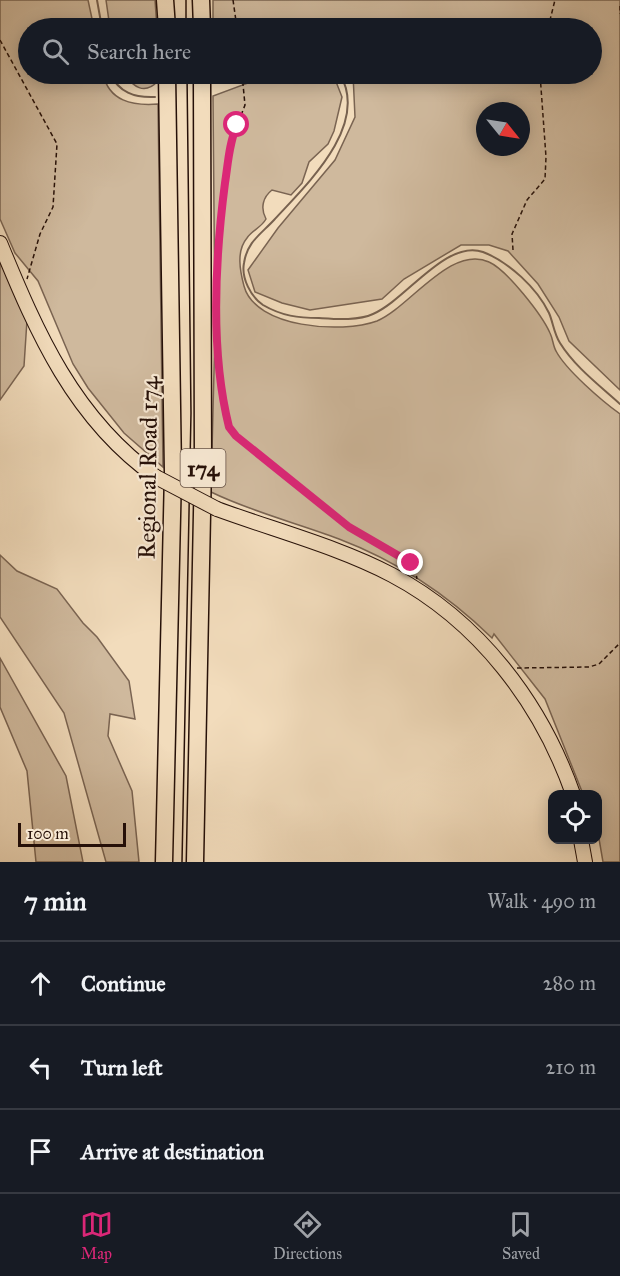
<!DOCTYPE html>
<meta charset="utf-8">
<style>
body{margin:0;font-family:"IM FELL Great Primer",serif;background:#242831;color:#f1f3f6}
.controls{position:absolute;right:18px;bottom:18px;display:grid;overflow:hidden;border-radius:12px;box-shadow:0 3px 15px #0003}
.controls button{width:54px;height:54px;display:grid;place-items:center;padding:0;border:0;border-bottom:2px solid #363941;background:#171b24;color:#f1f3f6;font:30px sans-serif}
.compass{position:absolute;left:476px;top:102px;width:54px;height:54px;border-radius:50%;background:#171b24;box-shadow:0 3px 15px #0003;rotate:120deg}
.scale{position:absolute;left:18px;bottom:15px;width:108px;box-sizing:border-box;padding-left:6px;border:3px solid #261008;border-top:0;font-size:16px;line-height:21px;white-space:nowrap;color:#261008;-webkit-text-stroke:4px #f7e8d3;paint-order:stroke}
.stop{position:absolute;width:18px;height:18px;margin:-14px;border:4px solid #db2777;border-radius:50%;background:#fff}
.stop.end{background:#db2777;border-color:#fff;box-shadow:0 2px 6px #0008}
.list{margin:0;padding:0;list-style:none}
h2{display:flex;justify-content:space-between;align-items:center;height:78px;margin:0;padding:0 24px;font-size:26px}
h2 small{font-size:20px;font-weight:400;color:#9ea1a6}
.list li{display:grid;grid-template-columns:39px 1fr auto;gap:18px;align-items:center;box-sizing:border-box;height:84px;padding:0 24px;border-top:2px solid #363941}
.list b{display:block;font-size:22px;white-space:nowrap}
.list em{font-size:20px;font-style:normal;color:#9ea1a6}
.icon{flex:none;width:33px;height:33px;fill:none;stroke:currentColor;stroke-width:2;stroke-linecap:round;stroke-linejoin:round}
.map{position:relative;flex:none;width:620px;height:862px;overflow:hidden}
.search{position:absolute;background:#171b24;box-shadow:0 3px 15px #0003;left:18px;right:18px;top:18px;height:66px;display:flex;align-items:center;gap:15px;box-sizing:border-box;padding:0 21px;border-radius:33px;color:#9ea1a6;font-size:22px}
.sheet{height:330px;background:#171b24}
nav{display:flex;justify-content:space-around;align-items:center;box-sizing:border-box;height:84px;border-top:2px solid #363941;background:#171b24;font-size:16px;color:#9ea1a6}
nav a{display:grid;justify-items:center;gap:3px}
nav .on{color:#db2777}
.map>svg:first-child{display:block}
.green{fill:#cfb99d;stroke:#7a6452;stroke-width:1.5;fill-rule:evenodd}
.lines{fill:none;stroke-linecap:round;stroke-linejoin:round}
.stream{stroke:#77614f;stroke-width:2}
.primary-casing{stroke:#261008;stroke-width:16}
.motorway-casing{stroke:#261008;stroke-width:19}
.path{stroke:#261008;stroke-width:1.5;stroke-dasharray:4.5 3;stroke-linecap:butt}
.primary{stroke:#f2dcbc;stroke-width:14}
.motorway{stroke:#f2dcbc;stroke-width:16}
.tram{stroke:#261008;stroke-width:1.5}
.primary-bridge-casing{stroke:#261008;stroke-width:16;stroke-linecap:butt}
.path-bridge{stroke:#261008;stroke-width:1.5;stroke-dasharray:4.5 3;stroke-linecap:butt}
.primary-bridge{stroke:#f2dcbc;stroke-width:14}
.route{stroke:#db2777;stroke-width:8}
.labels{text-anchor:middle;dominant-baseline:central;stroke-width:4.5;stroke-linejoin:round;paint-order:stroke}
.shield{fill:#f7e8d3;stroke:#655145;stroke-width:1.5}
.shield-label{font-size:22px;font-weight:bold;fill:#261008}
.street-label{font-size:24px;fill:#261008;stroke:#f7e8d3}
</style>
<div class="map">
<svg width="620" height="862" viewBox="0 0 620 862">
<rect width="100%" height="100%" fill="#f2dcbc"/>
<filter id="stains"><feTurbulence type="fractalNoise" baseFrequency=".00333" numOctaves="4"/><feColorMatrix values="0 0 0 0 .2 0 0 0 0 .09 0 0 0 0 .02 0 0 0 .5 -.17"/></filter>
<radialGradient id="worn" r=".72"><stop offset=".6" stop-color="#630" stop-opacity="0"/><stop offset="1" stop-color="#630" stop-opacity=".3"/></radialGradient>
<!-- green -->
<g class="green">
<path d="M0,0H88L94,28H28V74H103C109,101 132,106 158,104L163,467L124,433L88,388L73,364L38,281L15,253L0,219Z"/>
<polygon points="106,0 155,0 157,28 110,28"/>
<path d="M213,0H620V390L569,341L559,317L538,284L508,251L489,245H461L404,279L382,299L310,310L282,303L255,292L248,270L278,228L335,160L355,117L353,74H592V28H213ZM485,111H521V147H485Z"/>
<path d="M124,74H158V81C144,96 133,86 124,74Z"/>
<path d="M272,74H333L342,97L334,131L328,144L309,162L302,183L291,195L272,190C263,197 260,208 266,219C261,228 252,230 247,238C236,251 240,271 244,286C255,328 342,334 377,321C409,308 451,244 489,262C507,270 542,315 550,333C553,339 553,346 556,351C566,370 602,401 620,414V862H603L598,833V794H583L545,699L494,634L492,638C448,595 397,561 339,539C297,523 252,512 211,492L215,330L213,96Z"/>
<polygon points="0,261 27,320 24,366 0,400"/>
<polygon points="0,555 17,571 57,589 83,623 97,637 129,681 135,719 110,714 108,736 132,791 139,862 106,862 64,713 0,617"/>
<polygon points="0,658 66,776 83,862 36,862 27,771 0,707"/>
</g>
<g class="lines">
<!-- stream -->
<g class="stream">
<polyline points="97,0 102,28"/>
<path d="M110,74C119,92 134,98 155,97"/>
<path d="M340,74C370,126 306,185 274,220C261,234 247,242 244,263C241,278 251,297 263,305C282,316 298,318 319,318C335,319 358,321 373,314C406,300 446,239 483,252C509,262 537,288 549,313C553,322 554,334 560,343C575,367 599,385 620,404"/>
<polyline points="226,81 249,74"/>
</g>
<!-- primary casing -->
<g class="primary-casing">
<g id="primary">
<path d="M0,243C37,333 74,419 156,477"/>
<path d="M217,509C274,530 339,547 392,575C479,621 541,703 573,794"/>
<polyline points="581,840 585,862"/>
</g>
</g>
<!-- motorway casing -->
<g class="motorway-casing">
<g id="motorway">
<polyline points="165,0 167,28"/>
<polyline points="201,0 202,28"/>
<polyline points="164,862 173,473 167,74"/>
<polyline points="195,862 203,464 202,74"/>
</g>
</g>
<!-- path -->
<g class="path">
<polyline points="233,0 237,28"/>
<polyline points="620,6 620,14"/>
<polyline points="548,28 555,0"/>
<polyline points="0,40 57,144 53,207 40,234 27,279"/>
<polyline points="242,74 245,105 231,141 218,250 219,362 226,414 229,427 236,436 349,527 411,563 415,568 417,579"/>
<polyline points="513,250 512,234 527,200 545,179 546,157 540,74"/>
<polyline points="517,668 589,667 599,664 620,643"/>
</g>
<!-- primary -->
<use href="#primary" class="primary"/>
<!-- motorway -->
<use href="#motorway" class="motorway"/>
<!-- tram -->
<g class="tram">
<polyline points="186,0 186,28"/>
<polyline points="182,862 191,413 187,74"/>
</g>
<!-- primary-bridge casing -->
<g class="primary-bridge-casing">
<polyline id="primary-bridge" points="156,477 217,509"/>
</g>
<!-- path-bridge -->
<polyline class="path-bridge" points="151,463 156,467"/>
<!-- primary-bridge -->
<use href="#primary-bridge" class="primary-bridge"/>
</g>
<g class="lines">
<!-- route -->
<path class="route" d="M237,125C229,143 228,164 225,183C215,260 210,351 229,427L236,436L349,527L411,563"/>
</g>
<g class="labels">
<!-- shield labels -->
<rect class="shield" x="180.5" y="449" width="45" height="38" rx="4.5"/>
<g class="shield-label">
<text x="203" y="468">174</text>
</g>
<!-- street labels -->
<g class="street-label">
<text transform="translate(148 468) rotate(-89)">Regional Road 174</text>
</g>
</g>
<rect width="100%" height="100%" filter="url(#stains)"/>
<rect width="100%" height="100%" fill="url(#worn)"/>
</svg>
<div class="controls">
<button><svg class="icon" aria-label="locate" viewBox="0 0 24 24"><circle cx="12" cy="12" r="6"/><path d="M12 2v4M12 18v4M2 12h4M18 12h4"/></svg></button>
</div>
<svg class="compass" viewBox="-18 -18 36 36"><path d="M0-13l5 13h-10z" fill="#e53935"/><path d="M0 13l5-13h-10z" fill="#9ea1a6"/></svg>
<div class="scale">100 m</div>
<div class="stop" style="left:237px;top:125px"></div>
<div class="stop end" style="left:411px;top:563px"></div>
<div class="search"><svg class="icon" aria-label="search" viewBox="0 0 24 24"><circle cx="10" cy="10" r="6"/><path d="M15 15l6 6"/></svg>Search here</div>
</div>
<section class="sheet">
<h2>7 min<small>Walk · 490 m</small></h2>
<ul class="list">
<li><svg class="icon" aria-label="ahead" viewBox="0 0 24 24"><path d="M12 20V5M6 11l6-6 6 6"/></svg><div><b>Continue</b></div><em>280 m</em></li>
<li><svg class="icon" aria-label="left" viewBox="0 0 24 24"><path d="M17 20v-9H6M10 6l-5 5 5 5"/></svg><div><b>Turn left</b></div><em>210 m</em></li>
<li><svg class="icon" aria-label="arrive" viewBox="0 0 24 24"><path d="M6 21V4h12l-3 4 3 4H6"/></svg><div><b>Arrive at destination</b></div></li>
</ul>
</section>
<nav>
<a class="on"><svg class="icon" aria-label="map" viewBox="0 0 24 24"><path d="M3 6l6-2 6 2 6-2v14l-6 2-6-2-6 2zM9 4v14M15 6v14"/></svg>Map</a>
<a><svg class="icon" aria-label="directions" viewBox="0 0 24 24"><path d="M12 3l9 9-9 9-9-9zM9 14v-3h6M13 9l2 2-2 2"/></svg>Directions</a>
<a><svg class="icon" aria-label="saved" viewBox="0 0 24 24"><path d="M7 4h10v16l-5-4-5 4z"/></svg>Saved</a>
</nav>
